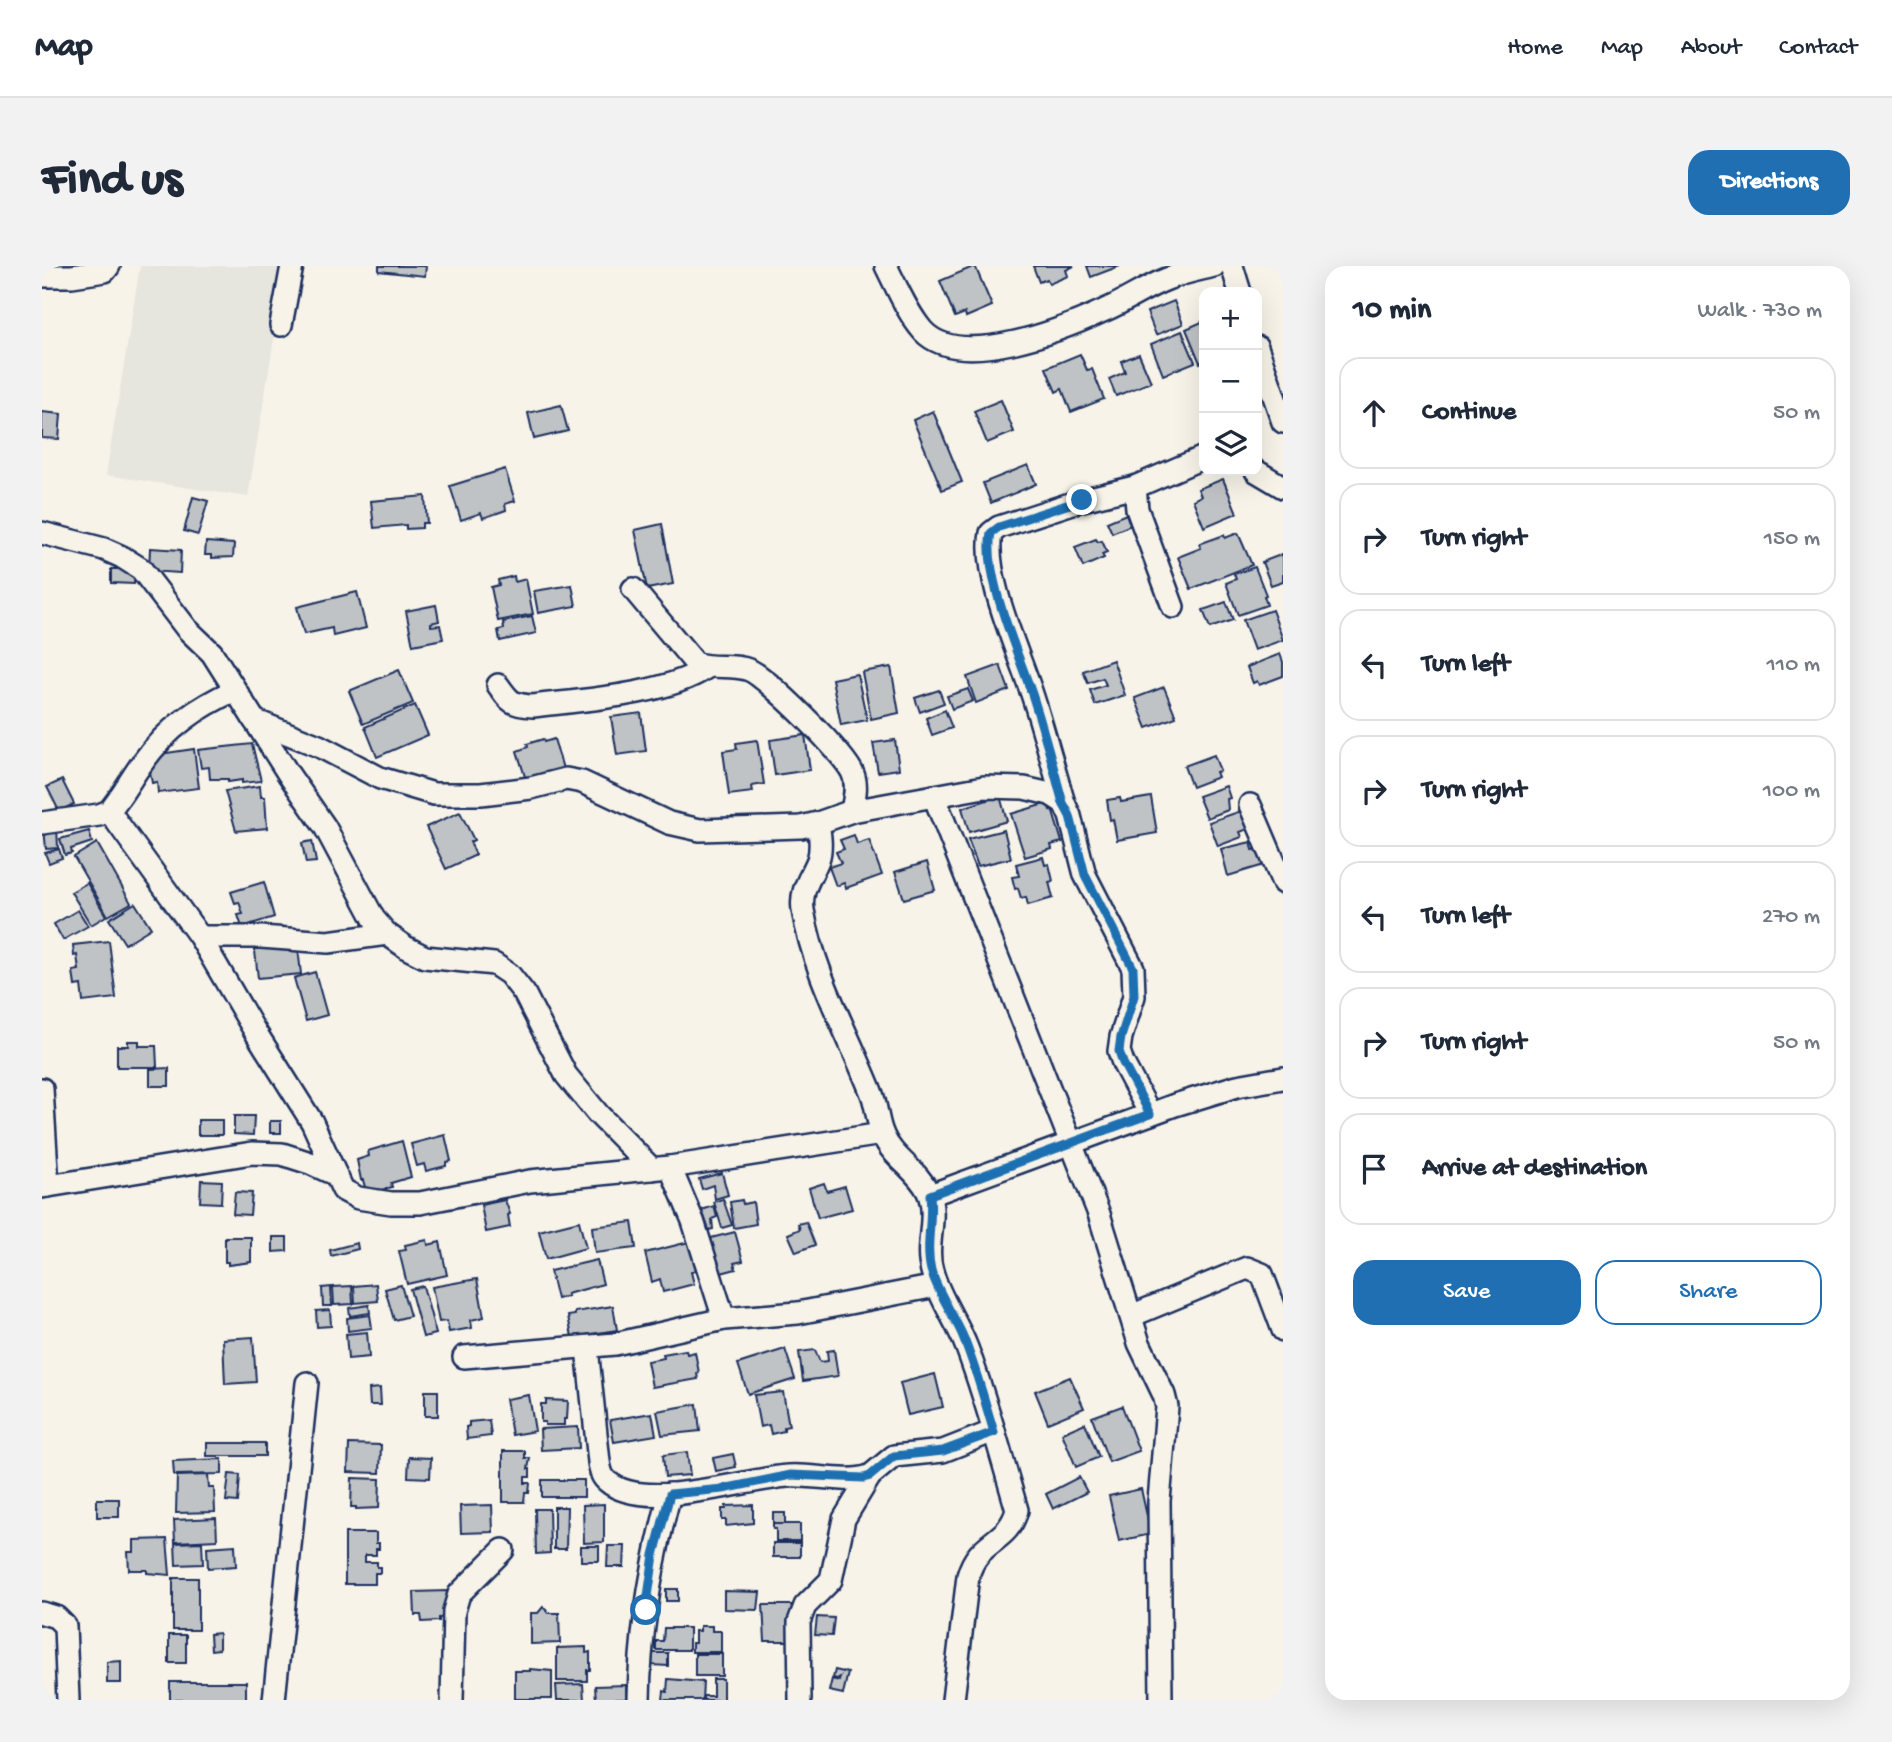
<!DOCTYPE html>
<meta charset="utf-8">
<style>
body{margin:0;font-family:"Gochi Hand",sans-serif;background:#f2f2f3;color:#1f2937}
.controls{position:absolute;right:21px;top:21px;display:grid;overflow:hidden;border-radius:14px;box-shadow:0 7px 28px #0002}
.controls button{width:63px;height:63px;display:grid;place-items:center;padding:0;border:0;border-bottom:2px solid #e0e1e3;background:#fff;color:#1f2937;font:35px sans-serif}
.stop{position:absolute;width:21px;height:21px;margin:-16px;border:5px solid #1f6fb2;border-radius:50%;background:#fff}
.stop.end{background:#1f6fb2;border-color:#fff;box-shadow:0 2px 7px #0008}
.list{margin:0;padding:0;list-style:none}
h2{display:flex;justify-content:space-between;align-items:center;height:91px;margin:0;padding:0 28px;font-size:30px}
h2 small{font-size:23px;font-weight:400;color:#747a83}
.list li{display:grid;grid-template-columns:46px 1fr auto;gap:21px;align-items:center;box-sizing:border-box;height:112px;margin:0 14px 14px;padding:0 14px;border:2px solid #e0e1e3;border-radius:21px}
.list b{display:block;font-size:26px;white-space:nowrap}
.list em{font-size:23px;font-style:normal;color:#747a83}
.actions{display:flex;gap:14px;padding:21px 28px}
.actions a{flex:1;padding:16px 0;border:2px solid #1f6fb2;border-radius:21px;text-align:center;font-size:24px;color:#1f6fb2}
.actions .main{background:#1f6fb2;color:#fff}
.icon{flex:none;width:38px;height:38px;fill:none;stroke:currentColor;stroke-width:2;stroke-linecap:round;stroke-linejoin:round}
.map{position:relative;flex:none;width:1241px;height:1434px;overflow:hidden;border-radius:21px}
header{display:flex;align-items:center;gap:42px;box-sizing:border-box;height:98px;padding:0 35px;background:#fff;border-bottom:2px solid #e0e1e3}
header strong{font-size:33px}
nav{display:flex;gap:38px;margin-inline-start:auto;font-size:24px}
.intro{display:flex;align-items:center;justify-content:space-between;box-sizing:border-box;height:168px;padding:0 42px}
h1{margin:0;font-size:49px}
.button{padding:18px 32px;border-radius:21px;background:#1f6fb2;color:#fff;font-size:24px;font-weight:700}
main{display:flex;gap:42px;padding:0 42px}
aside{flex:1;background:#fff;border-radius:21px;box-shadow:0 7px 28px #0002}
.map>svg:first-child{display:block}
.built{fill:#e6e5de}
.building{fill:#c0c3c5;stroke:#1b2f5e;stroke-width:2}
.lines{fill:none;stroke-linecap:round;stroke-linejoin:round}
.minor-casing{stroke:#1b2f5e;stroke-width:26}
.minor{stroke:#f7f3e8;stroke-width:21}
.route{stroke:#1f6fb2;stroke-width:9}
</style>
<header>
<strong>Map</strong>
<nav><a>Home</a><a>Map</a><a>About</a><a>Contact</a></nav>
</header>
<div class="intro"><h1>Find us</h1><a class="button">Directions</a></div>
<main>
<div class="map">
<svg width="1241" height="1434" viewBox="0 0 1241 1434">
<rect width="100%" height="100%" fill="#f7f3e8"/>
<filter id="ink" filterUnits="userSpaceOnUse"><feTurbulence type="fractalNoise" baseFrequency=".0143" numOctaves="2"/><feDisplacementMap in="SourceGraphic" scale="14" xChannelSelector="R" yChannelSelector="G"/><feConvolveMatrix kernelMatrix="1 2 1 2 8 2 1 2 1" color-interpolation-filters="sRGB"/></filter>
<g filter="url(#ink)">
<!-- built -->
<polygon class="built" points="98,0 244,0 206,231 64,209"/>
<!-- building -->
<g class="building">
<polygon points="337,0 384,0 383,10 337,5"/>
<polygon points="933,0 950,40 924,51 923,47 913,51 898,15"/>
<polygon points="991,0 1032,0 1024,4 1026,10 1007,18 1005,13 997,16"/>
<polygon points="1045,0 1078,0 1049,11"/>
<polygon points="1132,35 1141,58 1114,69 1105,46"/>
<polygon points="1162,55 1162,95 1158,97 1144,63"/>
<polygon points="1140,65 1153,96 1121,109 1109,78"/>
<polygon points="1038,88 1045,104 1050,103 1062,133 1029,146 1020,123 1014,126 1004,102"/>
<polygon points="1097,88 1109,116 1074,130 1067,113 1083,106 1079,95"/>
<polygon points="959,134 972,166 945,177 932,145"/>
<polygon points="519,139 526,165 492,173 486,147"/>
<polygon points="891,145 920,216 900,224 871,154"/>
<polygon points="0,146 19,148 17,173 0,172"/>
<polygon points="986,199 994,218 949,237 941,217"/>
<polygon points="463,203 473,235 463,238 464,244 441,252 439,247 419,254 408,220"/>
<polygon points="1181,213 1195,247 1162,261 1151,234 1159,230 1156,223"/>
<polygon points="383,230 385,257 380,257 380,262 364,263 364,259 332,262 329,235"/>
<polygon points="151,231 166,235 156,269 142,265"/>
<polygon points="1089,246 1094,257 1070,267 1065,256"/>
<polygon points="620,258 631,318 605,323 593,264"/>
<polygon points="1196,267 1210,299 1149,323 1136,291 1159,282 1157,278 1182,269 1183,272"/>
<polygon points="1054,273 1056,276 1060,275 1065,286 1060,288 1062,292 1041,301 1033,281"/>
<polygon points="164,276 192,278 191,291 170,292 170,289 163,289"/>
<polygon points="108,282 139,284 138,307 107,305"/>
<polygon points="1241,288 1241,315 1229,319 1220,296"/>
<polygon points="1213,301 1224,329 1222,330 1225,339 1196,349 1184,317 1194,313 1192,308"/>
<polygon points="69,303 93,303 92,318 69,317"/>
<polygon points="472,310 473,316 484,313 491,348 456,355 449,321 457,319 456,314"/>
<polygon points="530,319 534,340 496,347 492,325"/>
<polygon points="315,326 324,362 291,370 290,362 262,368 255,341"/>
<polygon points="1184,336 1191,354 1168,362 1161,344"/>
<polygon points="394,339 397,355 389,357 389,360 398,359 401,373 371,379 364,345"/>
<polygon points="1230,344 1241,374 1212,384 1201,354"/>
<polygon points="490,350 494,367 458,375 456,364 462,363 461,356"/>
<polygon points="1238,388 1241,396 1241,410 1217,419 1215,415 1211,417 1205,401"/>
<polygon points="1071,394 1083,429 1053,439 1048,424 1064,419 1061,412 1046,417 1041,405"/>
<polygon points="958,399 967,424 934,437 925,411"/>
<polygon points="849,401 857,447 829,453 820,406"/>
<polygon points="357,404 371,437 321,458 307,425"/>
<polygon points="815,408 825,454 799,459 790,413"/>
<polygon points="1122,421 1134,451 1105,462 1093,432"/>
<polygon points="926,423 931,435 910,443 905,430"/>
<polygon points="897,424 902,437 878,446 873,432"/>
<polygon points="373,439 386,469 335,491 323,461"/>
<polygon points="903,444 910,462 890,469 884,452"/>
<polygon points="599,447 604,485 575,489 569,451"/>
<polygon points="763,469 768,504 733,509 728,474"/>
<polygon points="501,473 502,476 512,473 522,506 485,517 475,485 486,481 485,478"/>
<polygon points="715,474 722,518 710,520 711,526 687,529 681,485 695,483 694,477"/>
<polygon points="853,474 857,503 836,506 831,477"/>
<polygon points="210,478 219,515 200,517 200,514 186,516 186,513 168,513 167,501 159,502 156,484"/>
<polygon points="152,483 157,522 116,527 115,516 110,517 107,500 112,499 111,489"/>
<polygon points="1172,489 1178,505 1174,506 1176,511 1150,521 1142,500"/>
<polygon points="20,514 32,538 17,545 5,521"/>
<polygon points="218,520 219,531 223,531 225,562 194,565 183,525"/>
<polygon points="1184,520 1188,532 1185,533 1186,544 1165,552 1156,530"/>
<polygon points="958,530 965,555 927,566 920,542"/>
<polygon points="1109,531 1115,567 1075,574 1071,553 1068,554 1065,534 1078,532 1079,536"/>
<polygon points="1006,537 1008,544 1010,543 1020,576 1009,579 1010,583 983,591 969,548"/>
<polygon points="1199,545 1206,563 1198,566 1200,571 1176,580 1167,556"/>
<polygon points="418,546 432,574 428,576 434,589 404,603 384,561"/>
<polygon points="15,561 16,582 4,583 2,562"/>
<polygon points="962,564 969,592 936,600 926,573"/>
<polygon points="47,565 50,576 29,583 30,587 23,589 18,573"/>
<polygon points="812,569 815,578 827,574 840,609 804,622 802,617 794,620 787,601 799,597 794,586 802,583 798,574"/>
<polygon points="270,575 274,596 264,597 260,577"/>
<polygon points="1209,576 1211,584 1218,582 1222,599 1186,610 1179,583"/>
<polygon points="55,577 89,637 66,650 32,591"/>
<polygon points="17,583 20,592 7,597 3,587"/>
<polygon points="1001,591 1003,599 1007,598 1011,615 1007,616 1011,632 986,639 984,631 979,632 976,622 973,623 970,611 977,610 974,598"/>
<polygon points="885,596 893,624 862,633 853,606"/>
<polygon points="222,616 232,651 200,661 196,649 201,648 197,636 193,637 189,626"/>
<polygon points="45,617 64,650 49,659 29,626"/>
<polygon points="93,637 109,662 83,678 67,653"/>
<polygon points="36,644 46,660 21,674 12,658"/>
<polygon points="67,675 74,732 41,736 39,719 33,720 31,705 37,704 35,689 32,690 31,679"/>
<polygon points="212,676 256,682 259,708 216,712"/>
<polygon points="273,706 285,749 264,755 252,712"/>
<polygon points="86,775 97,775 97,780 114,780 115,801 75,801 75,780 86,780"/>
<polygon points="127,802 127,820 108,820 108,803"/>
<polygon points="192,850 212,850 211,869 192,868"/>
<rect x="156" y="854" width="24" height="15"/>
<rect x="228" y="855" width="11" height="12"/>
<polygon points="403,869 409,895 404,896 404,900 384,905 382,898 375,900 369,878"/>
<polygon points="360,875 369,911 349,917 350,921 325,928 321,914 319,914 315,894 327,890 326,885"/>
<polygon points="680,907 686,929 673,933 671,919 660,923 657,913"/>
<polygon points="159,914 180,915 179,937 158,936"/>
<polygon points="782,917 785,925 803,920 810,943 776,952 767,922"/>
<polygon points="193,926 210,927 208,949 191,948"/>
<polygon points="681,933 690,959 680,962 672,936"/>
<polygon points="463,934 468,948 466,949 468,961 444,966 439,939"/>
<polygon points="700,934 701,938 711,936 714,958 692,962 688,936"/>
<polygon points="672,940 675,951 670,953 671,963 667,964 660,944"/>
<polygon points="537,955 544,982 504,993 497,965"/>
<polygon points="590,956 594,982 553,987 550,961"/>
<polygon points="764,956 773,979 754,986 746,968 758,963 756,958"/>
<polygon points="693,966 701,995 692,997 694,1003 679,1007 669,972"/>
<polygon points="183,971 209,971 209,996 186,999 186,996 183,996"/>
<polygon points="231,971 245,971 245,985 231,986"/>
<polygon points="385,974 386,979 398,976 405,1009 365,1018 357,985 364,984 363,979"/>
<polygon points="647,976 654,1004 649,1006 652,1018 621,1026 618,1013 610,1016 603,987"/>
<polygon points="315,977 316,983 289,990 288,984"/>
<polygon points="555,994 561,1018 525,1028 526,1030 515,1033 508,1005"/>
<polygon points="435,1013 442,1051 429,1054 430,1062 407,1066 405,1055 397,1056 390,1021"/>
<polygon points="334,1018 336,1035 313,1037 312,1020"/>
<polygon points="359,1019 368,1050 352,1054 343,1023"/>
<polygon points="310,1020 311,1038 292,1039 291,1021"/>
<polygon points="381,1020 394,1068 381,1071 368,1023"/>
<polygon points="289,1021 290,1040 281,1040 280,1022"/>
<polygon points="327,1039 328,1047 308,1050 307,1042"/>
<polygon points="571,1040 575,1064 530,1071 526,1050 533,1049 533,1046"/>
<polygon points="288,1044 289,1060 275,1061 274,1045"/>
<polygon points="328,1049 330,1062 306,1065 305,1052"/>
<polygon points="325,1066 327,1091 306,1093 304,1068"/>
<polygon points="211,1071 214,1116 183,1118 181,1073"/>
<polygon points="743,1083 753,1113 706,1128 696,1098"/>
<polygon points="644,1084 645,1088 653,1086 657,1107 655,1108 656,1113 610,1121 605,1095 622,1092 621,1088"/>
<polygon points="773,1084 778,1096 786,1095 785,1085 792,1084 796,1110 761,1115 757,1086"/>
<polygon points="893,1108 901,1141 866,1149 858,1117"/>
<polygon points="1028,1111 1042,1142 1006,1157 993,1125"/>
<polygon points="338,1122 339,1139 328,1139 327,1123"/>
<rect x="383" y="1125" width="13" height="25"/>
<polygon points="741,1126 747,1160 742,1161 742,1165 729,1168 727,1159 718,1161 712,1129"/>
<polygon points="487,1129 493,1165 470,1169 464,1133"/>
<polygon points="504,1134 526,1135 525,1153 522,1153 522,1159 503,1159 503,1156 499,1156 499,1138 504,1138"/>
<polygon points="655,1138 658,1165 620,1169 615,1145"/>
<polygon points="1080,1140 1097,1185 1067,1196 1050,1151"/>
<polygon points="610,1147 614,1169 572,1176 568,1154"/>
<polygon points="447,1154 449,1170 425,1173 424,1161 427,1160 427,1156"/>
<polygon points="1043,1157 1057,1191 1034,1201 1020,1167"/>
<polygon points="536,1161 537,1182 499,1184 498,1163"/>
<rect x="165" y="1177" width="58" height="13"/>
<polygon points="307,1178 339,1179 338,1207 306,1206"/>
<polygon points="461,1185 483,1185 483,1192 488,1192 486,1203 488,1203 488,1211 483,1211 483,1217 488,1217 487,1227 483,1227 482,1236 461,1236"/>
<polygon points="645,1186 648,1209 623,1211 621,1189"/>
<polygon points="691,1188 694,1201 674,1205 671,1192"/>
<polygon points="367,1191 389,1192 388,1212 366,1211"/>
<polygon points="180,1193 180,1208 132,1209 131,1195"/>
<polygon points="187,1208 198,1209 196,1236 184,1235"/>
<polygon points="166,1209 167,1222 172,1222 173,1246 134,1247 135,1210"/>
<polygon points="1037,1211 1045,1226 1011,1243 1004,1228"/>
<polygon points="310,1212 338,1213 337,1242 314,1243 314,1241 309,1241"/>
<rect x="500" y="1214" width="42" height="17"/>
<polygon points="1099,1223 1109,1268 1077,1275 1067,1230"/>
<rect x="55" y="1233" width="22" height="18"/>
<polygon points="562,1238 562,1276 542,1277 541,1239"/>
<polygon points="450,1239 451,1266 419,1267 418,1240"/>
<polygon points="711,1239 711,1257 684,1260 684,1254 680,1254 680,1243 684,1243 684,1240"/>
<polygon points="512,1241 525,1241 524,1283 512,1283"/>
<polygon points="493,1243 507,1243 508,1287 494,1288"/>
<rect x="731" y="1247" width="12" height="11"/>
<polygon points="174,1252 175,1274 133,1276 132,1254"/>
<polygon points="731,1258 758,1258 758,1275 734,1275 734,1263 731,1263"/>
<polygon points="303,1267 334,1267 334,1277 337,1277 337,1283 334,1283 334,1289 323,1289 323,1296 335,1296 335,1301 338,1301 338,1307 333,1307 333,1318 303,1318"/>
<polygon points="125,1273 128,1309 105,1307 105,1304 87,1304 86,1286 92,1286 92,1274"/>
<polygon points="160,1276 161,1298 134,1299 133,1277"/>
<rect x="731" y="1277" width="27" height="14"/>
<polygon points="193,1279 194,1300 166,1302 165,1281"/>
<rect x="539" y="1280" width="18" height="15"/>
<polygon points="566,1280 583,1280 582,1301 565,1301"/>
<rect x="131" y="1312" width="25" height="52"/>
<rect x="624" y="1323" width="12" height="12"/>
<polygon points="405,1325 407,1351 397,1352 397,1355 380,1356 379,1349 373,1349 372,1326"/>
<polygon points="682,1325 718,1326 716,1344 682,1343"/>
<polygon points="721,1339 752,1339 752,1375 723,1375"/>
<polygon points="501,1341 507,1347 517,1347 518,1377 489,1378 489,1347 496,1347"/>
<polygon points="775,1351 792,1352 790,1370 773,1369"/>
<polygon points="658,1360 670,1360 670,1365 679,1365 679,1386 650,1386 650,1377 653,1377 653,1365 658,1365"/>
<polygon points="622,1362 647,1362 647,1384 614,1384 614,1375 621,1375"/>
<polygon points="177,1367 177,1383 169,1384 168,1368"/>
<rect x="127" y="1369" width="17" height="28"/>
<polygon points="544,1381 544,1387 548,1386 548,1404 545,1404 545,1415 515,1415 515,1382"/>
<polygon points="611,1387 626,1387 626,1400 610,1399"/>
<rect x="653" y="1388" width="27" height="22"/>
<polygon points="79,1395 79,1417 65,1417 65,1396"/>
<polygon points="488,1403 510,1405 510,1433 473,1433 473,1405 488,1405"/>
<polygon points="793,1404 806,1407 801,1428 787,1425 790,1413 797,1415 798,1411 795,1413 791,1412"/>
<polygon points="626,1413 661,1416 660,1434 621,1434 622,1425 625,1426"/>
<polygon points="671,1413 681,1413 681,1434 661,1434 661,1430 671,1430"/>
<rect x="128" y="1416" width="76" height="18"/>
<polygon points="541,1418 542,1434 515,1434 514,1419"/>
<polygon points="584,1419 584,1433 554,1434 553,1420"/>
</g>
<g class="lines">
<!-- minor casing -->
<g class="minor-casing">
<g id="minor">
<path d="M844,0C854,20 866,48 881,65C918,105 1022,63 1063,44C1084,35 1104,21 1125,13C1140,7 1156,4 1172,0"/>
<polyline points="1190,0 1198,26"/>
<polyline points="0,10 30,10 63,5 67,0"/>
<polyline points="239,59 250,0"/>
<polyline points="1215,81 1241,156"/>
<polyline points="1214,205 1241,221"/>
<polyline points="1093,221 1095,243 1131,341"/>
<polyline points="0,267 62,283 80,291 99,303 145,363 170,387 247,509 283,561 332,653 345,668 365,682 383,691 452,698 467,708 482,727 524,809 556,848 610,903"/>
<path d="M591,323L653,397C671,404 689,397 707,404C725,411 804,489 811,508C816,520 812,533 810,545"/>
<path d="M456,419C468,436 470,439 491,440C540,434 624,429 664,402"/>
<polyline points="212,454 277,480 338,512 392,528 439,528 489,522 524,513 540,516 627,557 658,564 759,561 776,557 810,545 942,521 982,522 1008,528 1022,537 1028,550 1043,609 1091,702 1092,730 1079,771 1077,785 1081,797 1108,848"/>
<polyline points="892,530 1057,948 1097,1077 1122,1129 1125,1141 1117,1235 1119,1434"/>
<path d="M1022,537C1011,501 1002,464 990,428C976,385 941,310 949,267L957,261L1040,234L1093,221L1162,191"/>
<polyline points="1208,539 1241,617"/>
<polyline points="67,545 158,671 211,762 270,856 294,909"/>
<path d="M0,557L57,549L67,545C80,530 89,512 101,496C125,462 156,441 193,424"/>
<path d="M776,557C778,569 780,583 776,594C769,612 758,623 761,644C772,709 806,767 830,828C835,841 835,856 841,869C850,892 876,904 886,926C897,951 882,979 890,1005C897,1032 915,1055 925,1082C945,1135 959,1190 975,1244C966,1278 936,1273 926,1310L911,1434"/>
<polyline points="158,671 219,671 286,676 345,668"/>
<polyline points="0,823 6,920"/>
<polyline points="628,901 651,955 682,1053"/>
<polyline points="0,921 210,887 240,888 268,897 294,909 301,924 316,932 349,937 378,937 488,915 628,901 840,868"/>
<polyline points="888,929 1133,839 1195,820 1241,812"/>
<polyline points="1089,1050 1205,1002 1220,1008 1241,1064"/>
<path d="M545,1082L557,1196C558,1203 559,1210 565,1215C601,1247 703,1213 746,1210C771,1208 805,1218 828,1210"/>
<polyline points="422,1091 573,1078 682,1053 756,1047 894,1020"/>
<polyline points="0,1347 14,1351 23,1360 26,1434"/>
<polyline points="232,1434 265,1117"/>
<polyline points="410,1434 412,1345 417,1328 461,1284"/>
<path d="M597,1434C598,1364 610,1295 628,1228"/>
<polyline points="758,1434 757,1356 763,1340 789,1314 802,1253 828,1210 852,1190 901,1185 952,1165"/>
</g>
</g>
<!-- minor -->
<use href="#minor" class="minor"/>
</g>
</g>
<g class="lines" filter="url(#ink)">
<!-- route -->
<path class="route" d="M604,1344L612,1289L628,1228L681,1223L749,1209L822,1212L828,1210L852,1190L901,1185L952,1166C942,1133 933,1099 920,1068C910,1046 896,1027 889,1004C883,980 891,954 888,929L1108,848L1081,797L1077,785L1079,771L1092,730L1091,702L1043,609L1028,550L1021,537C1011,501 1002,464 990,428C976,386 941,310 949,267L957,261L1040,234"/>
</g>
</svg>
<div class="controls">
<button>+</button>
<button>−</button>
<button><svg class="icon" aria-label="layers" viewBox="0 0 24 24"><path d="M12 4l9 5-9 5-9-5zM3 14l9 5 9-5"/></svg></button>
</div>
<div class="stop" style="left:604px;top:1344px"></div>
<div class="stop end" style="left:1040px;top:234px"></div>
</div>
<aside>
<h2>10 min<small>Walk · 730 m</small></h2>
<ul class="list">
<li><svg class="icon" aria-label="ahead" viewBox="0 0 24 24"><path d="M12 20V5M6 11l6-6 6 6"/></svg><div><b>Continue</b></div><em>50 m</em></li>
<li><svg class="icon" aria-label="right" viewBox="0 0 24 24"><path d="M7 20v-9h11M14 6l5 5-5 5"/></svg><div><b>Turn right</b></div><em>150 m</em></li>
<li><svg class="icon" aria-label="left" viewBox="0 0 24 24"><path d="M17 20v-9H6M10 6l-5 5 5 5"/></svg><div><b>Turn left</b></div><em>110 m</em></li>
<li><svg class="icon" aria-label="right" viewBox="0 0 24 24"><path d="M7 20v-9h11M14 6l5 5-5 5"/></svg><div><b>Turn right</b></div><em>100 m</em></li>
<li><svg class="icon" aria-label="left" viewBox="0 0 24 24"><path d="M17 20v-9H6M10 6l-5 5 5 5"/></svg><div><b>Turn left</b></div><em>270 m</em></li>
<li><svg class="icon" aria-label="right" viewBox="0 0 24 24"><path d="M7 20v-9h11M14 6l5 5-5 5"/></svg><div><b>Turn right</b></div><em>50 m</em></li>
<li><svg class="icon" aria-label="arrive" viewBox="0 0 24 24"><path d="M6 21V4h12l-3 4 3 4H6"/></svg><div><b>Arrive at destination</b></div></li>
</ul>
<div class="actions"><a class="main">Save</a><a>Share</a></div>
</aside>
</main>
